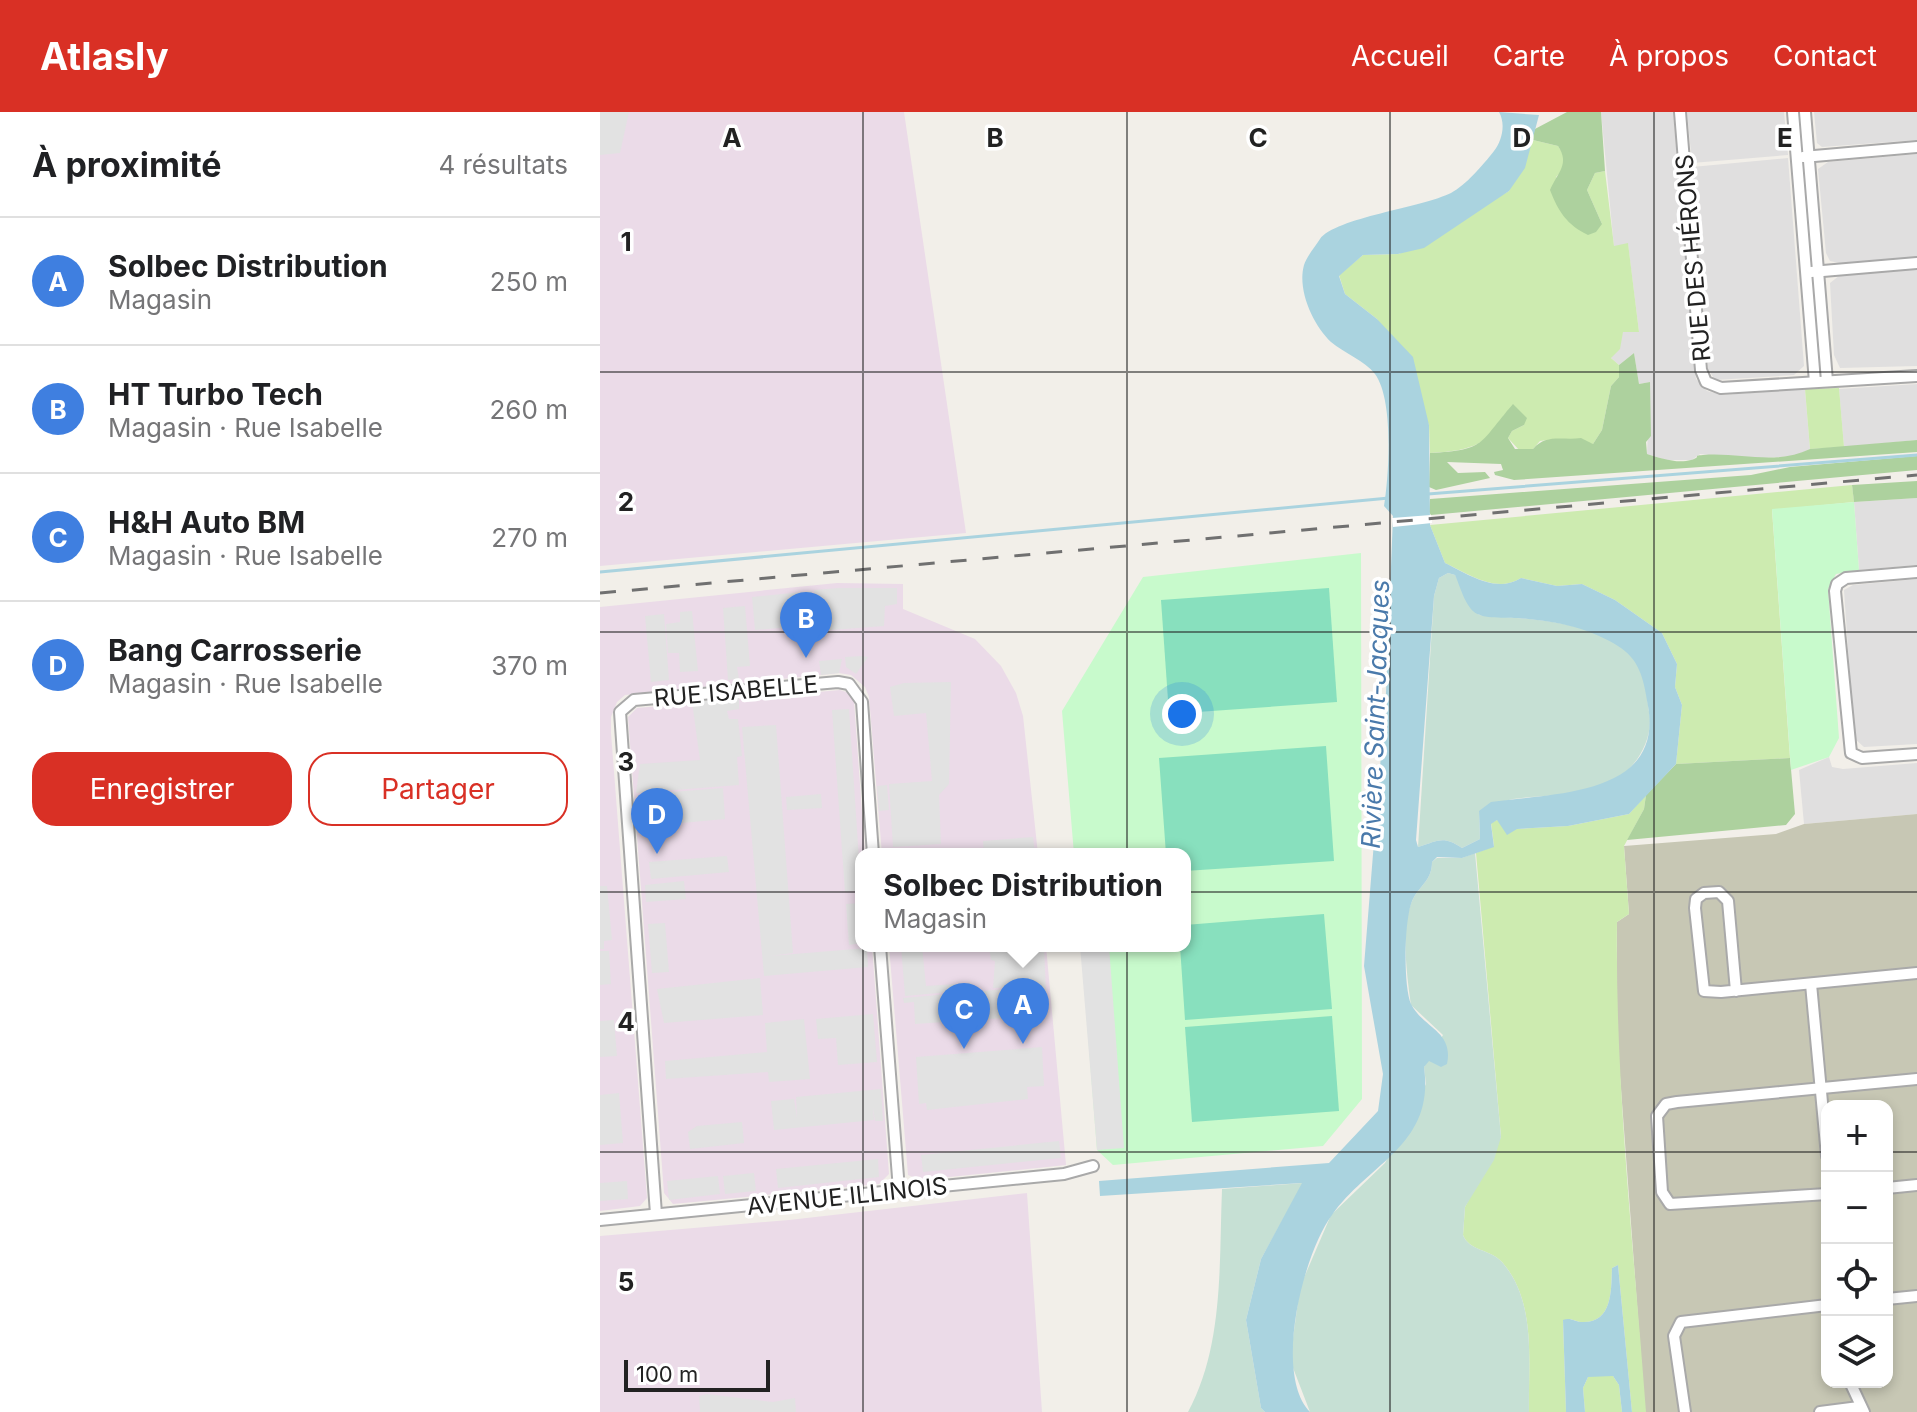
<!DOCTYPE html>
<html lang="fr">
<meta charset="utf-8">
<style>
body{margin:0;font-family:Inter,sans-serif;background:#f6f6f6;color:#202124}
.controls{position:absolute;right:24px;bottom:24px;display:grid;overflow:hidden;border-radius:16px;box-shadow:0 4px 12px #0003}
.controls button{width:72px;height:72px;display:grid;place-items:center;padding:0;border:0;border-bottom:2px solid #e0e0e0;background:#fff;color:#202124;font:40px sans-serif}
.scale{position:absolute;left:24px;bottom:20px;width:146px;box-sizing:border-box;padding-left:8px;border:4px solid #222;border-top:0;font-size:22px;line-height:28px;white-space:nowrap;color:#222;-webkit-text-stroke:6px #fff;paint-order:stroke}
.you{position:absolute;left:582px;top:602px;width:28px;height:28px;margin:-20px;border:6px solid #fff;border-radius:50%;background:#1a73e8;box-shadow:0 0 0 12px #1a73e833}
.badge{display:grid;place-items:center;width:52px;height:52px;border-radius:50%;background:#d93025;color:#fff;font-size:26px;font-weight:700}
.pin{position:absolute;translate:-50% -66px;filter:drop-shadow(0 2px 4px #0008)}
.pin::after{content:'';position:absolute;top:42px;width:28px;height:24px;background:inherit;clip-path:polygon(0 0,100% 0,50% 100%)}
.popup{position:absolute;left:255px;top:736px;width:336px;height:104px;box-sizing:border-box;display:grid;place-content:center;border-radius:16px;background:#fff;filter:drop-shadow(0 2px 6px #0005);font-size:26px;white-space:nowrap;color:#757577}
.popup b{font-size:30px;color:#202124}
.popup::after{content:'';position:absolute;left:50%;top:100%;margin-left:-16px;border:16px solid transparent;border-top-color:#fff}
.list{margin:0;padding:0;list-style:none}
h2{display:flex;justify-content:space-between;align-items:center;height:104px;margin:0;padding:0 32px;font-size:34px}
h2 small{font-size:26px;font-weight:400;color:#757577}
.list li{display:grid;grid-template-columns:52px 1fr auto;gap:24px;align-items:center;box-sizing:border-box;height:128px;padding:0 32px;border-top:2px solid #e0e0e0}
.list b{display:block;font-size:30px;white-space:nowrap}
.list p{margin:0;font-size:26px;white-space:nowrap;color:#757577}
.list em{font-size:26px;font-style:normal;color:#757577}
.actions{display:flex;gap:16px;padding:24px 32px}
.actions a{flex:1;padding:18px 0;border:2px solid #d93025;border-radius:24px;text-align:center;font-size:28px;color:#d93025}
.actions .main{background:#d93025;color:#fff}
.icon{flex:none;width:44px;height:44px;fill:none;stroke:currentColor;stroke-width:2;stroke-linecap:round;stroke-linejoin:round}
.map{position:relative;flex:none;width:1317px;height:1300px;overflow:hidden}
header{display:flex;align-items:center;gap:48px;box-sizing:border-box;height:112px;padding:0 40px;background:#d93025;color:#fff}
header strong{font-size:38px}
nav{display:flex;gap:44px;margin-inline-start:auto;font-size:28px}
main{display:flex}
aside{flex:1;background:#fff}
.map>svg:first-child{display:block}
.residential{fill:#e0dfdf}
.industrial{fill:#ebdbe8}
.construction{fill:#c7c7b4;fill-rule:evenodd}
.grass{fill:#cdebb0}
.forest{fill:#add19e}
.wetland{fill:#c6e0d4}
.park{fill:#c8facc}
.pitch{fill:#88e0be}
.parking{fill:#e2e2e2}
.water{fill:#aad3df;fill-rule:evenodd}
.pier{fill:#fff}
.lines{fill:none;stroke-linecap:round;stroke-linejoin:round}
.stream{stroke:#aad3df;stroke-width:3}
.street-casing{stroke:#a9a9a9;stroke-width:14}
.street{stroke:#fff;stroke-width:10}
.rail{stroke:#707070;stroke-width:3;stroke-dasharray:16 16;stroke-linecap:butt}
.grid{fill:none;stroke:#222;stroke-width:2;stroke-opacity:0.55}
.labels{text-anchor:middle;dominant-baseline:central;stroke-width:7;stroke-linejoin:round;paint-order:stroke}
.street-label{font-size:24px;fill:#222;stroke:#fff}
.water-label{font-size:26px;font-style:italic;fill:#4a7aab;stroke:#fff}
.grid-label{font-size:26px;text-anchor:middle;font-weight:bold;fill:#222;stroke:#fff;stroke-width:7;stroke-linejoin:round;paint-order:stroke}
</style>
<header>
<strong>Atlasly</strong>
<nav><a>Accueil</a><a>Carte</a><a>À propos</a><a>Contact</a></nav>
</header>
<main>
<aside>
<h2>À proximité<small>4 résultats</small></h2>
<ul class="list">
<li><span class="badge" style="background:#3f7fe0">A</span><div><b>Solbec Distribution</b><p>Magasin</p></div><em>250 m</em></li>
<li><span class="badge" style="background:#3f7fe0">B</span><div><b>HT Turbo Tech</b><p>Magasin · Rue Isabelle</p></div><em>260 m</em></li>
<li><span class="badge" style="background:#3f7fe0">C</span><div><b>H&amp;H Auto BM</b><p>Magasin · Rue Isabelle</p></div><em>270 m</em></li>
<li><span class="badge" style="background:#3f7fe0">D</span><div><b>Bang Carrosserie</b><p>Magasin · Rue Isabelle</p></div><em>370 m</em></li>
</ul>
<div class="actions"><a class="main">Enregistrer</a><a>Partager</a></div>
</aside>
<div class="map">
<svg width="1317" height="1300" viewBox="0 0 1317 1300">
<rect width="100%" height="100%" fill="#f2efe9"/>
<!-- residential -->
<g class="residential">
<polygon points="1001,0 1073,0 1096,267 1107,279 1123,283 1205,277 1210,337 1195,344 1148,347 1100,342 1092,348 1066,348 1047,342 1050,270 1039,272 1034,241 1019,253 1011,246 1023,220 1039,220 1028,132 1014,135"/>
<polygon points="1087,0 1184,0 1188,43 1092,51"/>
<polygon points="1214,0 1317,0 1317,28 1222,35 1217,31"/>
<polygon points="1317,42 1317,145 1239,151 1230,149 1226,141 1218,57 1228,50"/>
<polygon points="1188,46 1204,254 1194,263 1115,268 1108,257 1092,55"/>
<polygon points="1317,157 1317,254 1240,256 1234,243 1230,171 1239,164"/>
<polygon points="1317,272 1317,328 1244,335 1239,277"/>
<polygon points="1317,386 1317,453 1259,458 1254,390"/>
<polygon points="1317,467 1317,632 1264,635 1254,626 1244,478 1253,473"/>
<polygon points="1229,645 1232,655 1243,657 1317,651 1317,702 1204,712 1199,658"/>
</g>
<!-- industrial -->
<g class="industrial">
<polygon points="0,0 304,0 366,421 0,454"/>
<polygon points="237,471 303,472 303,497 375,527 401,554 416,581 423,604 438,742 282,742 269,585 265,575 251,563 239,561 25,583 17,590 11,605 11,621 47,1086 40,1094 0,1099 0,495"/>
<polygon points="240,578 249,581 254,589 265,742 261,742 261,834 272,834 289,1062 279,1072 73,1092 64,1081 28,605 37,596"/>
<polygon points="289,834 446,834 466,1053 320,1068 308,1063"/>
<polygon points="427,1081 442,1300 0,1300 0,1124 189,1108"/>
</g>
<!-- construction -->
<path class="construction" d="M1317,702V1300H1045L1017,923V810L1029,802L1024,734L1176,722L1204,712ZM1227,994H1287V1270H1227Z"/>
<!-- grass -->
<g class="grass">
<path d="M933,28L958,34L964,43L963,58L956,65L1002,112L987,78L995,61L1005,59L1014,134L1028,131L1039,220H1023L1020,237L1011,246L1019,253V265L1011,274L1002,318L993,332C975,330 960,326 940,329L933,337L920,339L908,326L912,319L924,313L904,303C888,336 864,339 830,341L829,313L777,207L745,182L739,163L763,143L799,142L909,79Z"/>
<polygon points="1239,276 1244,335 1210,337 1205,277"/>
<path d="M1252,373L1254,390L1172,398L1190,646L1076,652L1082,593L1075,575L1077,552L1062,521L1015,488L982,472L957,474L921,466C896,482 869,462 845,451L830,413Z"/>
<path d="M1046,683L1044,697L1024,734L1029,802L1017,810C1015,974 1034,1137 1046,1300H1032L1018,1153L1012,1156C1011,1178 1013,1212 981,1210C973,1209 971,1205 963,1209L966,1300H929C928,1250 937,1190 902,1150C890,1137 869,1139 863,1123L865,1095L901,1025L876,741L894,734L891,711L897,708L917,717L968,714L1029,702Z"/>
<polygon points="998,1262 1013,1264 1019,1273 1022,1300 985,1300 983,1276 988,1265"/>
</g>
<!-- forest -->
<g class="forest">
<path d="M967,0H1001L1005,59L995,61L987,78L1002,112L996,120L988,123C967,113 958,99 950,78C958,60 970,52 958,34L933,28V18Z"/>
<path d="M1034,241L1039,272L1050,270L1051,324L1046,330L1047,342C1060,346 1077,352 1091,348C1103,344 1091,344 1103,343C1140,340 1175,354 1210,337L1317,328V340L914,368L895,363L894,360L903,358L901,352L847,350L858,361L885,360L890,366L836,378L829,375L830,341C887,338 878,332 913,292L927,306L924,313L912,319L908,326L915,337H933C947,321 963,329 981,326L993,332L1002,318L1011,274L1019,265V253Z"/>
<polygon points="1317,344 1317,358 831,403 829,400 830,387 1151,363 1190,355"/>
<polygon points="1317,369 1317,386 1254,390 1252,373"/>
<polygon points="1190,646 1195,702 1186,713 1027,728 1044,697 1046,683 1076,652"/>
</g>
<!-- wetland -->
<g class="wetland">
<path d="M848,461L855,463L879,503C925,507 1003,508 1035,547C1045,559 1047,585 1049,600C1054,626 1037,654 1016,668C988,686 945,682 913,687C902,689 890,695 879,700L880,727L862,736C843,723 838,729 818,735L834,484L839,466Z"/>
<path d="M875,741L901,1025L894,1048L865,1095L863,1123C869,1139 890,1137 902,1150C937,1190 928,1250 929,1300H710L690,1248L700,1175L731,1103L785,1051L826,972L824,955L843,923L811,893C807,865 800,813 813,787C821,772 832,768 832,750L837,746H862Z"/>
<path d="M703,1071L661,1147L646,1208L661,1296L665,1300H588C624,1234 619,1151 622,1077Z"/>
</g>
<!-- park -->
<g class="park">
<polygon points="1254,390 1259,458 1236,462 1228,477 1239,626 1229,645 1191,658 1172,397"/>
<polygon points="761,441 762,987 723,1034 513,1053 497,1038 481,834 585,834 585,742 474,742 462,599 543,465"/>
</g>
<!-- pitch -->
<g class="pitch">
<polygon points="729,476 737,590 569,602 561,488"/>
<polygon points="726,634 734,749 585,759 585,742 566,742 559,646"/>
<polygon points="724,802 732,897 585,908 580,834 585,834 585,813"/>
<polygon points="732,904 739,999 592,1010 585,915"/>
</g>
<!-- parking -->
<g class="parking">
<polygon points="0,0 29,0 20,41 0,43"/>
<polygon points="239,476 297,476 297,492 285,494 284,514 218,519 214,478"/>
<polygon points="212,479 214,513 155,518 152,485"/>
<polygon points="145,494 150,554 137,555 139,567 128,568 123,496"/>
<polygon points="92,499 98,559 80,560 79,541 68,541 66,512 80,510 80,500"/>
<polygon points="64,502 69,568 51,570 45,504"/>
<polygon points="262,544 268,545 256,562 246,555 245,545"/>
<polygon points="242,547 239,561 221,563 219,549"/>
<polygon points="351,570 349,672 339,683 341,732 293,735 289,672 332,669 326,601 294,604 290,575 304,571"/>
<polygon points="139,586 139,597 127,599 129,607 138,607 142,644 137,645 139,673 36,681 40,652 100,648 92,590"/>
<polygon points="249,597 261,778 245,780 232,598"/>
<polygon points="176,613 193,841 170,844 267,836 268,855 164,864 142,615"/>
<polygon points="287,673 289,698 279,699 277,674"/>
<polygon points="123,676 125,707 49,714 46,682"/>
<polygon points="221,682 222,696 187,698 186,685"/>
<polygon points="433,725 435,742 384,742 383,729"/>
<polygon points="127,744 129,760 51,767 49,750"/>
<polygon points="84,769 86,787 46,790 45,773"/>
<polygon points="0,774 7,774 12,828 4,829 4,837 0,837"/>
<polygon points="261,791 261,831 249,833 246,792"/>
<polygon points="65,811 69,860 52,861 48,812"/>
<polygon points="301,834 322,834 326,874 371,871 372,878 305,884"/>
<polygon points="389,834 444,834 447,903 315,912 314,890 304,891 303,886 440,874 393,876 395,849 391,848"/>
<polygon points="480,834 509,834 524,1036 497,1038"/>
<polygon points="0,839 9,839 11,872 0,873"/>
<polygon points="160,866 163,903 64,911 57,877"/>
<polygon points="273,902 277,950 238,953 236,926 218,927 216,907"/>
<polygon points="204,907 210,967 169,970 168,960 66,967 65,949 167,940 165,911"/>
<polygon points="14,908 17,944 0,945 0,909"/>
<polygon points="442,935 444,974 427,975 428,987 327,998 326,991 319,992 316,945"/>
<polygon points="281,977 283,1009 275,1009 273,995 274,1008 174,1018 171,989 194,987 197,1006 196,985"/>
<polygon points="19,981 23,1031 0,1033 0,983"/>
<polygon points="142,1010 144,1031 90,1037 88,1020 97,1014"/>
<polygon points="459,1029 461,1046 323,1060 321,1043"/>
<polygon points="278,1047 279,1065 178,1076 176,1057"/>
<polygon points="154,1061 156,1079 125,1082 123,1064"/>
<polygon points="118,1064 120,1082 69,1088 67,1069"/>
<polygon points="27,1069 28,1087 0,1089 0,1071"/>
<polygon points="107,1282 173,1290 195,1286 196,1300 100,1300 99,1284"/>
</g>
<!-- water -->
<g class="water">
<path d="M899,0L939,3L925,56L909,79L824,136L798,142L763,143L739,164L745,182L777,207L813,245L829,313L830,413L845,451C868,462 896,482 921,466L957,474L982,472L1015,488L1062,521L1077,552L1075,575L1082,593L1076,652L1029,702L968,714L917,717L907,723L897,708L891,712L894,735L862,746L837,745L832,750C832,768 821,772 813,787C804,804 803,874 811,892C823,916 854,919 847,952L841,955L829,949L824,955C835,1033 770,1050 732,1103C703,1142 673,1262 710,1300H665L661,1296L646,1208L661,1147L702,1071L500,1084L499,1069L729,1051L778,999L783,962L764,854L786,581L793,404L784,394C789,363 794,288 775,262C765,249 744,241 731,230C713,213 697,178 704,153C707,144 715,135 720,127C735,106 823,95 851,81C866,73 883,53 894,39C902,29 906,12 899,0ZM848,461L855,463C861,476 866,499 880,503C890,507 906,505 917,506C954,509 989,515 1021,536C1041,550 1044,570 1048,594C1064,685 951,681 891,690L879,699L880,727L862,736C843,723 838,729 818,735L816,728L834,484L839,466Z"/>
<path d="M1018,1153L1032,1300H1022L1019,1273L1013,1264L988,1265L983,1276L985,1300H966L963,1208C971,1205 973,1209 981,1210C1013,1212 1011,1178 1012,1156Z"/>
</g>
<!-- pier -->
<polygon class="pier" points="831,403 832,411 793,415 792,406"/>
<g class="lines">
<!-- stream -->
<g class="stream">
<polyline points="828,382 1317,343"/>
<polyline points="0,460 789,386"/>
</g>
<!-- street casing -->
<g class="street-casing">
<g id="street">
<polyline points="1080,0 1101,258 1106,270 1121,276 1317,264"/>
<polyline points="1193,0 1215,270"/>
<polyline points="1205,0 1227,269"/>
<polyline points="1203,45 1317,35"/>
<polyline points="1211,160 1317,151"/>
<polyline points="1317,460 1246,466 1237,472 1235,479 1251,641 1262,646 1317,642"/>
<polyline points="280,834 299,1078"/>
<polyline points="1211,872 1227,1044"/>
<polyline points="1136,879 1128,789 1119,780 1104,781 1096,787 1095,796 1104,879 1121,880 1317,861"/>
<polyline points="1287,1076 1317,1073"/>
<polyline points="1227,1082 1070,1092 1062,1080 1057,1004 1066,992 1077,990 1317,967"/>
<polyline points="56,1102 20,600 34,588 238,570 249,572 262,590 273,742"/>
<polyline points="0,1108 464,1062 493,1054"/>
<polyline points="1287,1187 1317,1184"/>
<polyline points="1250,1270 1264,1300"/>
<polyline points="1085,1300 1074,1224 1081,1210 1227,1193"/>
<polyline points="1220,1300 1259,1295"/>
</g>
</g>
<!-- street -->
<use href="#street" class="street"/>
<!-- rail -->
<polyline class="rail" points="0,481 1317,363"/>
</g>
<!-- grid -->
<path class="grid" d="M263,0V1300M527,0V1300M790,0V1300M1054,0V1300M0,260H1317M0,520H1317M0,780H1317M0,1040H1227M1287,1040H1317"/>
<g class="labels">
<!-- street labels -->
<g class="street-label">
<text transform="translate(1093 146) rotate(-95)">RUE DES HÉRONS</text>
<text transform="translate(136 579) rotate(-5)">RUE ISABELLE</text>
<text transform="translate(247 1084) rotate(-6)">AVENUE ILLINOIS</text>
</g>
<!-- water labels -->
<g class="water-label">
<text transform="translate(775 602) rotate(-88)">Rivière Saint-Jacques</text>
</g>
</g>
<g class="grid-label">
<text x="132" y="35">A</text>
<text x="395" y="35">B</text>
<text x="658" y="35">C</text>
<text x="922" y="35">D</text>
<text x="1185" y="35">E</text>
<text x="26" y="139">1</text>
<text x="26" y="399">2</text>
<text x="26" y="659">3</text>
<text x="26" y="919">4</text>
<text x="26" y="1179">5</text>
</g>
</svg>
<div class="controls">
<button>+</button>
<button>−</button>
<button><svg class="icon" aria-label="locate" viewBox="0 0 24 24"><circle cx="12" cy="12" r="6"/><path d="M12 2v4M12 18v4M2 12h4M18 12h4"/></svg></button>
<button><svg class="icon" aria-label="layers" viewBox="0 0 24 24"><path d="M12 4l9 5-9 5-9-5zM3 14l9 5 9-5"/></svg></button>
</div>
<div class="scale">100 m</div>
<div class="you"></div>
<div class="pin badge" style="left:423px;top:932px;background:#3f7fe0">A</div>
<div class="popup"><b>Solbec Distribution</b>Magasin</div>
<div class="pin badge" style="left:206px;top:546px;background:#3f7fe0">B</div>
<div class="pin badge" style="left:364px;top:937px;background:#3f7fe0">C</div>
<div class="pin badge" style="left:57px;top:742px;background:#3f7fe0">D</div>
</div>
</main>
